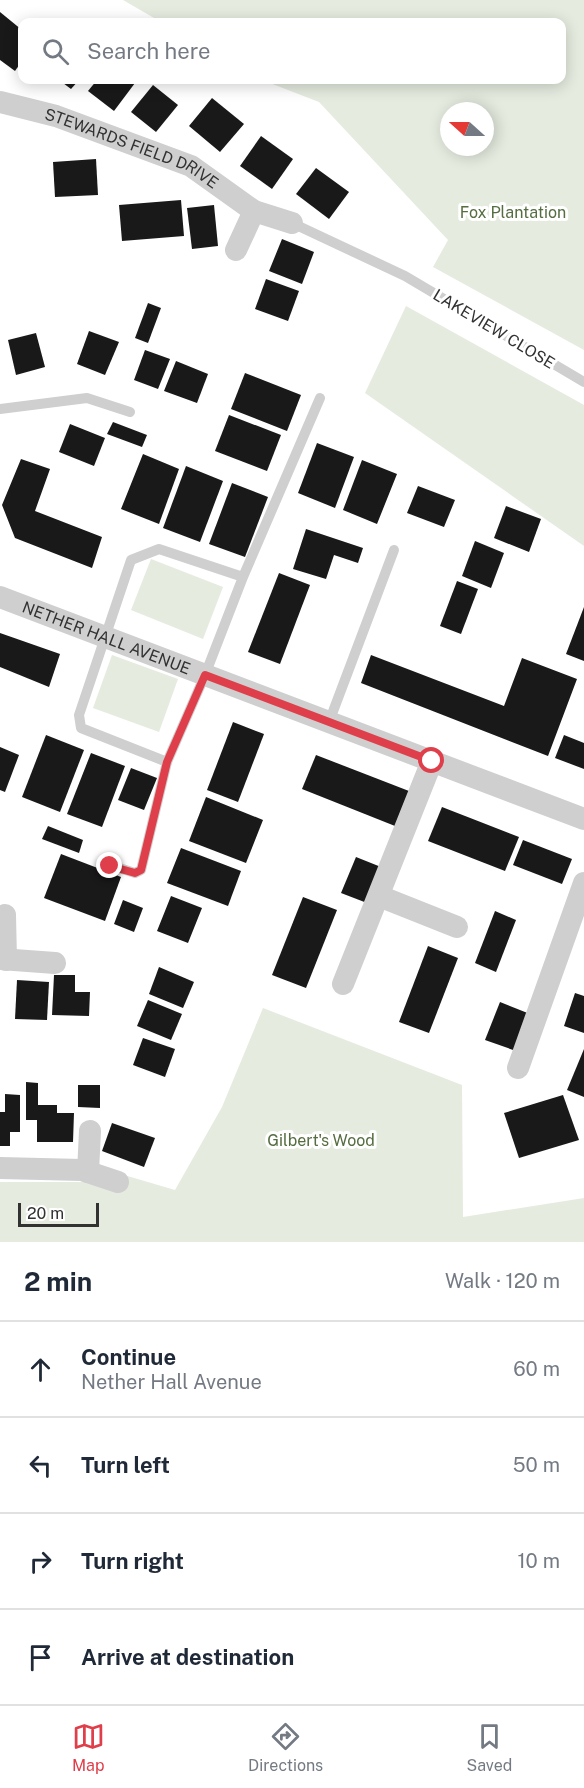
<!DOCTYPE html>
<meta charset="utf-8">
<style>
body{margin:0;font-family:"Public Sans",sans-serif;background:#f6f6f7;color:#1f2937}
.compass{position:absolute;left:440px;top:102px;width:54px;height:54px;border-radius:50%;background:#fff;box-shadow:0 3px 15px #0003;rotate:291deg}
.scale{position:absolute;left:18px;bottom:15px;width:81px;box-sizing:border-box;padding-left:6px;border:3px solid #323232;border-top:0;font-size:16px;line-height:21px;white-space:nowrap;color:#323232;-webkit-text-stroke:4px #fff;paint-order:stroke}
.stop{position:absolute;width:18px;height:18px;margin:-14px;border:4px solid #df3f4a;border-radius:50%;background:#fff}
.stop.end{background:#df3f4a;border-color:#fff;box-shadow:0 2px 6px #0008}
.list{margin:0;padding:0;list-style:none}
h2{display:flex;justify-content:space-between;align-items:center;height:78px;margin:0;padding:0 24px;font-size:26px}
h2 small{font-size:20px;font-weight:400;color:#747a83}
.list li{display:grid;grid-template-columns:39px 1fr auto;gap:18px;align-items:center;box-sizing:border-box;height:96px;padding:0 24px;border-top:2px solid #e0e1e3}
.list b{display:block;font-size:22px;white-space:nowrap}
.list p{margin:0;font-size:20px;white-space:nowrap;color:#747a83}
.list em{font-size:20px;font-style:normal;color:#747a83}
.icon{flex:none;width:33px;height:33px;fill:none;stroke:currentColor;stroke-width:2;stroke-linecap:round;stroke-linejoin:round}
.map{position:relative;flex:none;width:584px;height:1242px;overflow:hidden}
.search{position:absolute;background:#fff;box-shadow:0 3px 15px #0003;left:18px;right:18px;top:18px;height:66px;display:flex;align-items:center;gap:15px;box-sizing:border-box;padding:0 21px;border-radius:12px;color:#747a83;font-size:22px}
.sheet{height:462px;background:#fff}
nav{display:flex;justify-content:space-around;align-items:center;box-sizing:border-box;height:84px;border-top:2px solid #e0e1e3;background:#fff;font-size:16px;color:#747a83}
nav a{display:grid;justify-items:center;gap:3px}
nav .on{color:#df3f4a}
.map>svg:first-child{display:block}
.green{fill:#e5ebdf;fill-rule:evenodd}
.building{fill:#191919}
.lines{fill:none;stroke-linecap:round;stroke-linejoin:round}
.lane{stroke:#cfcfcf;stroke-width:10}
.street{stroke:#cfcfcf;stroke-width:22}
.route{stroke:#df3f4a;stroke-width:8}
.labels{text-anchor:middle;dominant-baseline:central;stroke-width:6;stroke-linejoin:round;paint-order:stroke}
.street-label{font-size:16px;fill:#323232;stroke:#fff}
.park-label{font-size:16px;fill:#556d40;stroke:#fff}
</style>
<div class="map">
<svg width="584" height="1242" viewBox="0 0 584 1242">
<rect width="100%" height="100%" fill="#fff"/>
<!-- green -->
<g class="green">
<path d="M123,0H584V350L433,267L448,240L319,102L262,80H562V22H161ZM449,111H485V147H449Z"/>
<polygon points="406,306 584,405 584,546 365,393"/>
<polygon points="151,559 223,587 203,639 131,610"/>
<polygon points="112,655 178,679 159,732 93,708"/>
<polygon points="263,1008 462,1085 463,1217 584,1198 584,1242 0,1242 0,1182 98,1182 124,1175 175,1190 222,1107"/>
</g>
<!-- building -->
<g class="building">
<polygon points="0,12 22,30 22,61 15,71 0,60"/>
<polygon points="59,80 79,80 71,89"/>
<polygon points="97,80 131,80 135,83 114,111 88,91"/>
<polygon points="153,85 178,105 156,132 131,112"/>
<polygon points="212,98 244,124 220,152 189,126"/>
<polygon points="261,136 293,159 272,189 240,166"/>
<polygon points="96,159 98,195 55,197 53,162"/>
<polygon points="316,168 349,192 329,219 296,194"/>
<polygon points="181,200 184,236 122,241 119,205"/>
<polygon points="214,205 218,246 192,249 187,208"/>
<polygon points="282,239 314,252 302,284 269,271"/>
<polygon points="266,279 299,291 288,321 255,309"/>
<polygon points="148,303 161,308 148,343 135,338"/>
<polygon points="89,331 119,342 105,375 77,364"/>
<polygon points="36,333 45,367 16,375 8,340"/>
<polygon points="145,350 170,359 158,389 134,380"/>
<polygon points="176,361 208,374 197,403 164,391"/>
<polygon points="245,373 301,395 287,431 231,409"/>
<polygon points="229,415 281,435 267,471 215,451"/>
<polygon points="113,422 147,435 142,447 107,434"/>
<polygon points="70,424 105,438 94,466 59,452"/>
<polygon points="317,443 354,457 335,508 298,493"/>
<polygon points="143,454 179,469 159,524 121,509"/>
<polygon points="21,459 50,469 35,511 102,537 92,568 15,538 2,505"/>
<polygon points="362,460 397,474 377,524 343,510"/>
<polygon points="186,466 223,481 200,542 163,528"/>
<polygon points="232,483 268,497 245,557 209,544"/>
<polygon points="418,486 455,500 444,527 407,513"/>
<polygon points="506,506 541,519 529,552 494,538"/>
<polygon points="306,529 363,548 358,563 334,555 326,579 293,569"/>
<polygon points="475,541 504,553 491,588 462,576"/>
<polygon points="279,573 310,585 280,664 248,652"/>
<polygon points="457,581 478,589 461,634 440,626"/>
<polygon points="584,607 584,661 566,654"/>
<polygon points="0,633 60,654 49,687 0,667"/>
<polygon points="371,655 504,706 522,658 577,679 548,756 361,683"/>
<polygon points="233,722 264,734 238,802 207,790"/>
<polygon points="46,735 84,750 60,812 22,797"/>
<polygon points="564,735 584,743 584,769 555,758"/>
<polygon points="0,747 19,755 5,792 0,790"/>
<polygon points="91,753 125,766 102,827 67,814"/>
<polygon points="316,755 409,791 395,826 302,789"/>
<polygon points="131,768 157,778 144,810 118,800"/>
<polygon points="206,797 263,820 246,863 189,841"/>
<polygon points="442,807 519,837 505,871 428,841"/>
<polygon points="48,826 83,840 79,853 42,839"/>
<polygon points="523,840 572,859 562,884 513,865"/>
<polygon points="181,848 241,871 228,906 167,883"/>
<polygon points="61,854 121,877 105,921 44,898"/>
<polygon points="356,857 381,867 367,903 341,893"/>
<polygon points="171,896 202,908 188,943 157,931"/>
<polygon points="303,897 337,910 306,988 272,975"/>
<polygon points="123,900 143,908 134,932 114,924"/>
<polygon points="495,911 516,920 496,972 475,963"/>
<polygon points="428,946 458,958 429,1033 399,1022"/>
<polygon points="159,967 194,982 183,1008 149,994"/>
<polygon points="54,975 75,975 75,992 90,992 89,1016 52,1015"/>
<polygon points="17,980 49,982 47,1020 15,1019"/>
<polygon points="575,993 584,996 584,1033 564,1026"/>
<polygon points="148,1000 182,1014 171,1040 137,1026"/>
<polygon points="500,1002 530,1014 516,1051 485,1040"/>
<polygon points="143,1038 175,1049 165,1077 133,1065"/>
<polygon points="584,1049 584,1097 567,1090"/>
<polygon points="26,1082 38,1083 38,1105 57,1105 57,1113 74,1113 73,1142 37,1142 37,1120 26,1120"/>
<polygon points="78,1085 100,1085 100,1108 78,1107"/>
<polygon points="5,1094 20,1095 20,1132 10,1132 10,1146 0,1146 0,1112 5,1112"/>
<polygon points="563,1095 579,1140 519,1158 504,1113"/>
<polygon points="112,1123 155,1138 144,1167 102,1151"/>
</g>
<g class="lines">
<!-- lane -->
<g class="lane">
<polyline points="292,223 405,276 584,382"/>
<polyline points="0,409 87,398 130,412"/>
<polyline points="243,577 159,549 131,560 79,715 81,728 167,762 205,675 243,577 320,398"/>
<polyline points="329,722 394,550"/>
<polyline points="110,865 135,873 141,870 167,762"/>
</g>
<!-- street -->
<g class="street">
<path id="s1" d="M0,102L56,116L191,166L254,211L292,223"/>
<polyline points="236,250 254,211"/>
<path id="s2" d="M0,597L584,819"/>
<polyline points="379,896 457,927"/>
<polyline points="5,915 6,960"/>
<polyline points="0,959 55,963"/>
<polyline points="343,984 432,761"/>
<polyline points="518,1068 584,883"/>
<polyline points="0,1168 82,1170 118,1182"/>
<polyline points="88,1172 90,1131"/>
</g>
</g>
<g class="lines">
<!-- route -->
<polyline class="route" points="110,866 135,873 141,870 167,762 205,675 432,761"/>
</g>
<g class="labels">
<!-- street labels -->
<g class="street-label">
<text stroke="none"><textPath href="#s1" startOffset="140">STEWARDS FIELD DRIVE</textPath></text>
<text transform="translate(494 329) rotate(31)">LAKEVIEW CLOSE</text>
<text stroke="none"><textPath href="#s2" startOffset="114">NETHER HALL AVENUE</textPath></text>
</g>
<!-- park labels -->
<g class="park-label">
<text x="513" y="212">Fox Plantation</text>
<text x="321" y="1140">Gilbert's Wood</text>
</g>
</g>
</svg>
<svg class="compass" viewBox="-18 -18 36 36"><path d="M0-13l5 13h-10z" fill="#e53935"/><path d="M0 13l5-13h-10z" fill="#747a83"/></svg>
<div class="scale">20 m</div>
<div class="stop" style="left:432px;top:761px"></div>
<div class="stop end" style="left:110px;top:866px"></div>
<div class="search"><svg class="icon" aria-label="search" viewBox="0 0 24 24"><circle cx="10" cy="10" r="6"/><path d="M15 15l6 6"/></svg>Search here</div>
</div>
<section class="sheet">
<h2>2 min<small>Walk · 120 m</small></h2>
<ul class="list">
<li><svg class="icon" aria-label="ahead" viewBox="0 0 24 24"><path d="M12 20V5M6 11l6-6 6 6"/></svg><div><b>Continue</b><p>Nether Hall Avenue</p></div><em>60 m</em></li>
<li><svg class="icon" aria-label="left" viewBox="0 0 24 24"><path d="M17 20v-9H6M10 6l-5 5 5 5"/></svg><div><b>Turn left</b></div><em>50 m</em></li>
<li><svg class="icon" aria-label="right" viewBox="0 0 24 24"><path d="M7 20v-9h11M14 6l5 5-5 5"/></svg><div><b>Turn right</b></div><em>10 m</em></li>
<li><svg class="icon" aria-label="arrive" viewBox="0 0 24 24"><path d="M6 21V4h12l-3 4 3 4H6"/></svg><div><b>Arrive at destination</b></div></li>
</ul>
</section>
<nav>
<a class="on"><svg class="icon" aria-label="map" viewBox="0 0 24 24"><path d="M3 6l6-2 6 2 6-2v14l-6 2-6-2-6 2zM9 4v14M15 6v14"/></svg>Map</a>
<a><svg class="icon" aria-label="directions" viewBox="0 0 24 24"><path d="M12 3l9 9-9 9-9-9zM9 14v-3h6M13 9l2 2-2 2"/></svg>Directions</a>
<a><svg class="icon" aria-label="saved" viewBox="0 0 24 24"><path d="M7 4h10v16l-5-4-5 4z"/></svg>Saved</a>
</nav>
